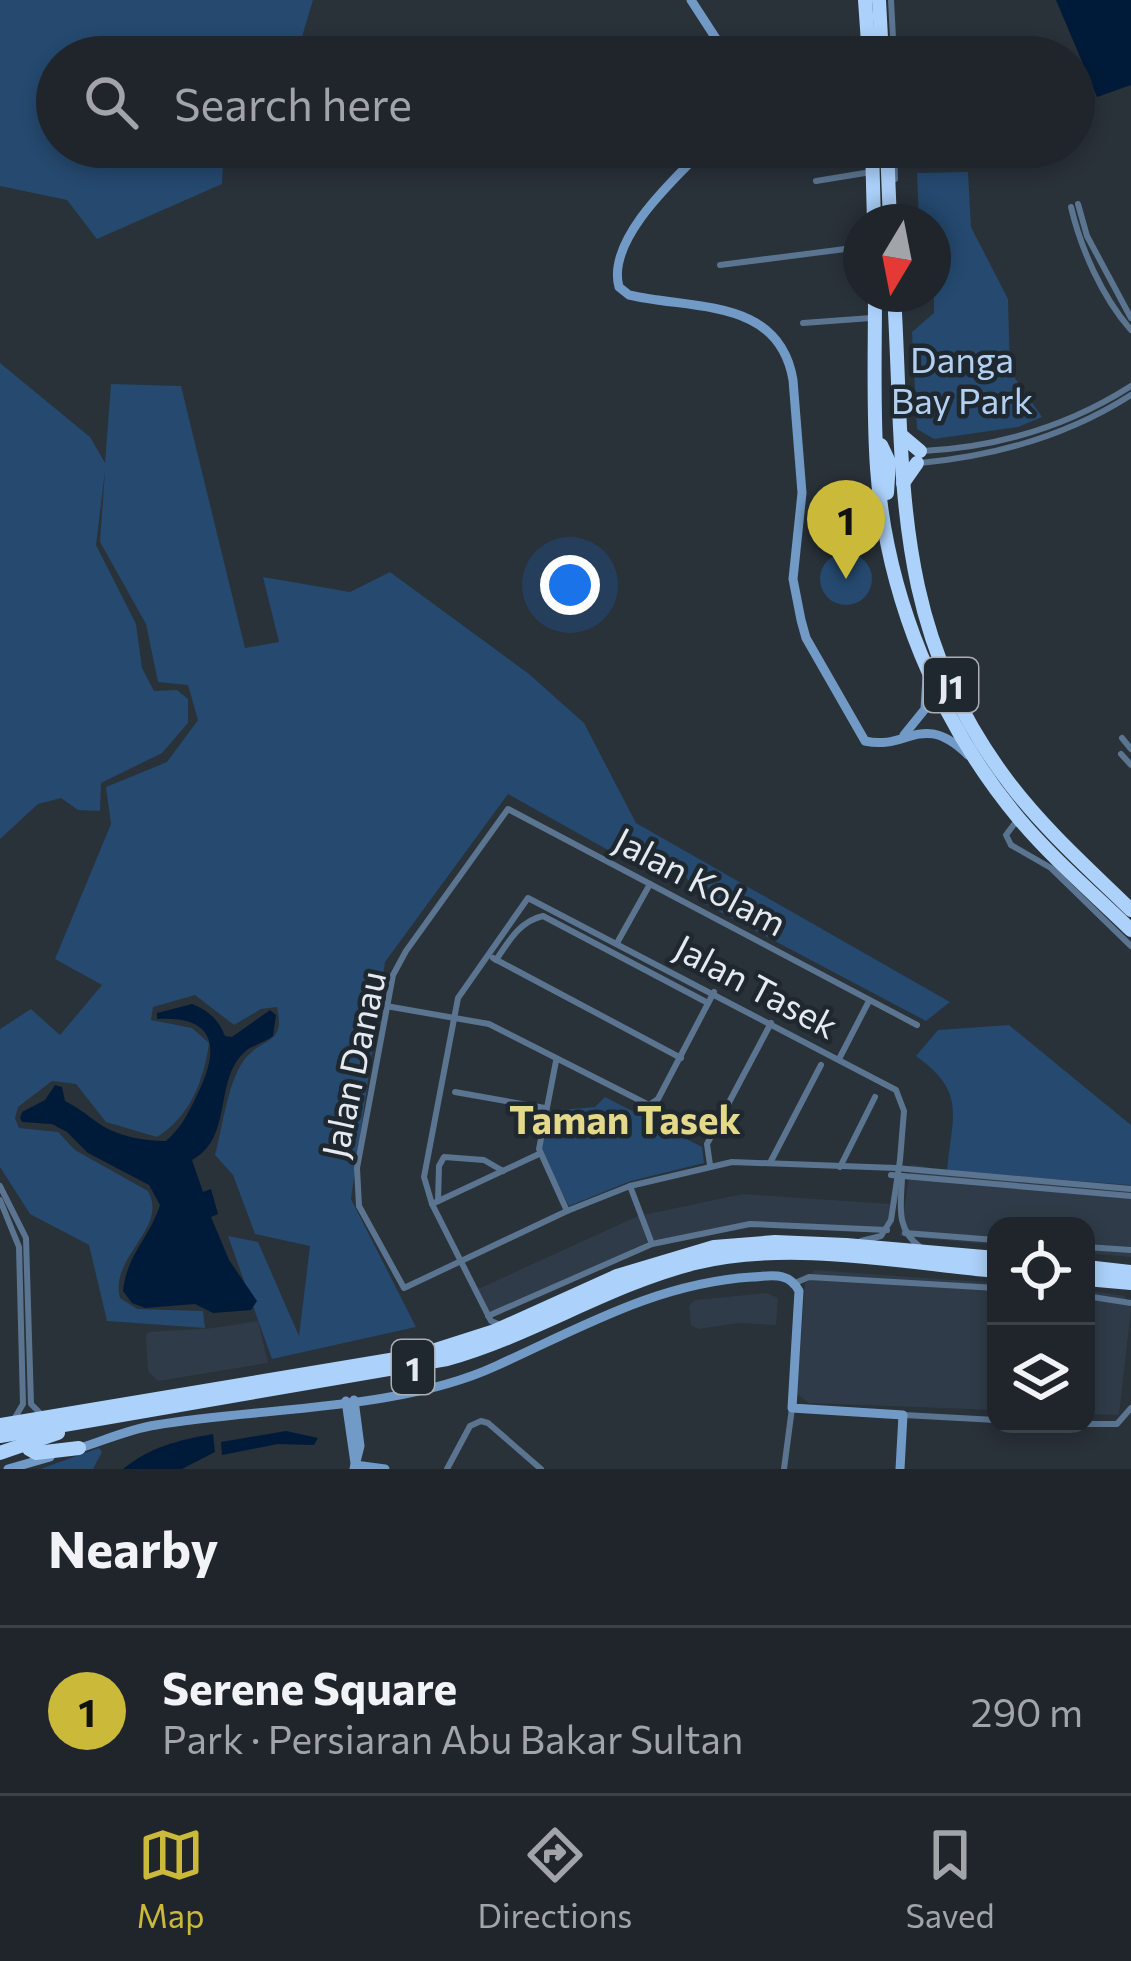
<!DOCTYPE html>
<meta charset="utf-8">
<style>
body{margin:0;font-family:Commissioner,sans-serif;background:#272d33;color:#f1f3f6}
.controls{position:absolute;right:36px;bottom:36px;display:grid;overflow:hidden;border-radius:24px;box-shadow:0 6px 18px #0003}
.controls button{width:108px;height:108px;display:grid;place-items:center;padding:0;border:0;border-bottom:3px solid #3c4247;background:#1f252b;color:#f1f3f6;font:60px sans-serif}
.compass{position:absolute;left:843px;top:204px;width:108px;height:108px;border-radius:50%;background:#1f252b;box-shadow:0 6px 18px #0003;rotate:190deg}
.you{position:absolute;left:570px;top:585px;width:42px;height:42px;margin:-30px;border:9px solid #fff;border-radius:50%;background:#1a73e8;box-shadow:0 0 0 18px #1a73e833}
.badge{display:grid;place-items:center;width:78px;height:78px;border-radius:50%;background:#cbb939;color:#111;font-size:39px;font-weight:700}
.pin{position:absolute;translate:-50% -99px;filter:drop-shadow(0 3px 6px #0008)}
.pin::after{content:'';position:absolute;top:63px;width:42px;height:36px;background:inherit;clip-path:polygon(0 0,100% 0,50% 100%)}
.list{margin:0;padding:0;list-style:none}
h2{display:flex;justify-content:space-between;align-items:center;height:156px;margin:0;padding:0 48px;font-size:51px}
h2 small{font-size:39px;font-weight:400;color:#a1a5a9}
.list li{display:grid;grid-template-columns:78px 1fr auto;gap:36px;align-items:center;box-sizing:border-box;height:168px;padding:0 48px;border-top:3px solid #3c4247}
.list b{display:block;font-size:45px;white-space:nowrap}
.list p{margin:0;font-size:39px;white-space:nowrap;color:#a1a5a9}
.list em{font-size:39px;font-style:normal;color:#a1a5a9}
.icon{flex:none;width:66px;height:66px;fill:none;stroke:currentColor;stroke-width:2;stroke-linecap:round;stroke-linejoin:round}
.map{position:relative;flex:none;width:1131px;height:1469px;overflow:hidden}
.search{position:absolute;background:#1f252b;box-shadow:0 6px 18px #0003;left:36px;right:36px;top:36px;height:132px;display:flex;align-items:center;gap:30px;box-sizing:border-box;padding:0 42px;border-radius:66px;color:#a1a5a9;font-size:45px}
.sheet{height:324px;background:#1f252b}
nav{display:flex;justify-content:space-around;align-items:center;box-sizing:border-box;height:168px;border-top:3px solid #3c4247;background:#1f252b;font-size:33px;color:#a1a5a9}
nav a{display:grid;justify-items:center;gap:6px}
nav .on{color:#cbb939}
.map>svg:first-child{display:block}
.built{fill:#2f3b48}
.green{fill:#25496f}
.water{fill:#001b39}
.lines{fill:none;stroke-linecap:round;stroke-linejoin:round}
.street{stroke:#5b7490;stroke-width:6}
.secondary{stroke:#729ac6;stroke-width:9}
.highway{stroke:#acd1fa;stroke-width:14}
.labels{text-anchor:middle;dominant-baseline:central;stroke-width:9;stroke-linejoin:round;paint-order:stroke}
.shield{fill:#1f272f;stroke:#a9b0b5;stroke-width:3}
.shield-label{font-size:33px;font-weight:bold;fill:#e4eaef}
.park-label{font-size:36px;fill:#b1d0f2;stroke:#1f272f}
.street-label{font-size:36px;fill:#e4eaef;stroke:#1f272f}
.neighbourhood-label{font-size:39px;font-weight:bold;fill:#e4d98a;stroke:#1f272f}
</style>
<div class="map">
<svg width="1131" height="1469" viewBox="0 0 1131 1469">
<rect width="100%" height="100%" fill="#293139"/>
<!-- built -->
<g class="built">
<polygon points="911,1164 947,1171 1131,1185 1131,1257 1086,1253 1086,1226 996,1226 996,1245 900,1236"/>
<polygon points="743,1194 890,1204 888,1225 886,1228 749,1222 648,1242 490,1313 478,1289 638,1216"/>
<polygon points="814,1270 996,1283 996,1410 809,1403 797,1394 805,1284"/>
<polygon points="1086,1290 1125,1296 1131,1309 1119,1415 1086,1414"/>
<polygon points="767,1293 778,1298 776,1325 738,1323 698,1329 691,1325 689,1306 695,1300"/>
<polygon points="258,1321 268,1363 158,1381 148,1371 146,1336 149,1332 214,1328"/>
</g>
<!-- green -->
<g class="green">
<polygon points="0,0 313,0 296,57 57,57 57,147 224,147 222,184 97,239 67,200 0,186"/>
<polygon points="968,172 971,227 1008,299 1010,371 1042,417 1018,427 934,439 917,429 912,332 934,313 933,222 919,222 917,173"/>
<path d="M0,363L90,437L105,463L111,384L181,386L245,648L279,642L263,577L350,592L390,572L529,674L584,723L636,823L950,1002L926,1021L707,905L678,867L655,856L647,872L508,794L385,962L351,1199L416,1327L272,1359L228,1236L258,1242L299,1336L310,1246L255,1234L233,1175L215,1155C223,1126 227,1084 244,1060C262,1036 286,1046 277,1007L261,1009L234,1025L195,995L153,1007L151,1020L192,1028L209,1043C204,1080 190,1117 157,1137L106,1122L76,1084L52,1081L18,1107L15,1118L19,1128L58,1132L75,1150L148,1191C169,1228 109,1257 120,1298L137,1309L203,1311L205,1328L107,1321L89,1245L30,1214L0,1167V1029L31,1009L60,1035L102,985L55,959L111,824L106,787L167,762L198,720L188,685L158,682L146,624L100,542L105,471L96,545L136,624L142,668L154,691L177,690L188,699V723L162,753L101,783L100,811L78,810L61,798L38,804L0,839Z"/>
<circle cx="846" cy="579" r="26"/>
<path d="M1009,1025L1131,1125V1185L947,1171C952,1114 967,1093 916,1056L938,1030Z"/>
<polygon points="605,1097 702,1147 704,1163 631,1181 569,1206 541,1151 549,1111 595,1107"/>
<polygon points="99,1448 102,1452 93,1469 40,1469"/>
</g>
<!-- water -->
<g class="water">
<polygon points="1056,0 1131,0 1131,85 1097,97"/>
<path d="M192,1004C208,1010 219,1020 225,1036L232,1037L270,1010L276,1015L273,1036C265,1042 254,1045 247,1050C212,1078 235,1137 192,1160L203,1192L211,1189L218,1214L211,1217L229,1260L257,1301L251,1310L213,1313L195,1304L145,1308L132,1303L123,1291C127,1254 149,1239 160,1205L149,1185L88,1153L67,1132L52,1124L22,1122L20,1118L22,1112L45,1100L55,1085L62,1087L65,1101C79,1108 87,1115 98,1123C116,1136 145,1141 166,1141C182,1127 189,1112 198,1093C220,1048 216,1015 157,1019V1013Z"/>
<polygon points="286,1431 318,1438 314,1445 278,1444 222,1455 221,1442"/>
<path d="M213,1434L215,1452L182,1469H123C150,1447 179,1440 213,1434Z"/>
</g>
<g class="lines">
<!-- street -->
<g class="street">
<polyline points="891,0 894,57"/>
<polyline points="894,147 895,179"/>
<polyline points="816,181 871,172"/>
<polyline points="1078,204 1087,236 1131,318"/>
<path d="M1071,207C1081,249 1102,297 1131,330"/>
<polyline points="720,265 861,247"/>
<polyline points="803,323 871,318"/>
<path d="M923,451C999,447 1067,427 1131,386"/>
<path d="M920,463C996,456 1067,436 1131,395"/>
<polyline points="1122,738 1131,749"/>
<polyline points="1121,754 1131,765"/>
<polyline points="1011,845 1051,868 1131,946"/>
<polyline points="1011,845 1006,835 1018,819"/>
<polyline points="617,943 650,884"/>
<polyline points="493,958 681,1058"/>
<path d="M496,960C509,941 520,921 543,916L708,1003"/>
<polyline points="386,1006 489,1024 649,1105 658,1099 714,992"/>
<polyline points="917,1025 508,809 406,951 393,975 357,1168 359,1206 404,1288 567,1211 630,1186 732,1162 896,1168 1131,1189"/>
<polyline points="839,1059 869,1001"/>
<polyline points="556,1061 539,1149 567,1211"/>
<polyline points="455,1092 545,1108"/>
<polyline points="771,1161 821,1065"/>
<polyline points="710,1165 707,1144 771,1023"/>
<polyline points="840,1167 875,1097"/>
<polyline points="891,1175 1131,1196"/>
<path d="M902,1178C901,1205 895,1228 920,1247"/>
<polyline points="0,1186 26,1238 31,1404 44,1417"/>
<polyline points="630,1186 652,1244"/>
<polyline points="0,1200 19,1247 23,1404 13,1421"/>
<polyline points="438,1201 439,1166 444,1157 484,1160 503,1171"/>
<polyline points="432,1204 539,1154"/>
<polyline points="905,1233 996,1240"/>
<polyline points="1086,1247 1131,1250"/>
<polyline points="795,1283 809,1277 996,1288"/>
<polyline points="1086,1296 1131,1303"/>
<polyline points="488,1316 652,1244 750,1224 887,1230"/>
<polyline points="503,1326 491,1321 432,1204 424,1177 458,998 528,898 896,1090 904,1111 900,1160 891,1220 881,1236 861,1241"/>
<polyline points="904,1415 996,1420"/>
<polyline points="1086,1424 1117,1424 1131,1408"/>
<polyline points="447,1469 470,1426 481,1421 488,1423 541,1469"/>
<polyline points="784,1469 792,1408"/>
</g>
<!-- secondary -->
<g class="secondary">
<polyline points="691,0 728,57"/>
<path d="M706,147C675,178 606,240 619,287L629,295C693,310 779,297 793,380L802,493L793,579L801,620L806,638L865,741C908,751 922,710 968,755"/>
<polyline points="904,735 925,709 927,676"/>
<polyline points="354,1400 360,1446 354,1469"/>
<polyline points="346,1401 355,1463"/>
<path d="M77,1449C103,1441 129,1429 156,1425C262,1407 398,1411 496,1366C580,1328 657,1283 752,1277C771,1276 789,1271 799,1291L792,1408L903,1415L900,1469"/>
<polyline points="355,1465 385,1469"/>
<polyline points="8,1469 50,1457"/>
</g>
<!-- highway -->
<g class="highway">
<polyline points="865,0 869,57"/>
<polyline points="879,0 882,57"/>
<polyline points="872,147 874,222"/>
<polyline points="887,147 890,222"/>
<path d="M875,294C875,352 873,411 877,468C886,595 938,722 1020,820C1053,859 1094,894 1131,930"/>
<path d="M894,294C905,480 890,627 1010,784C1045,830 1090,870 1131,910"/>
<polyline points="901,435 920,451"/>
<polyline points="881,445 889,462 887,493"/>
<polyline points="903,483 917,463"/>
<polyline points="1086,1267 1131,1272"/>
<polyline points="1086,1279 1131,1283"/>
<polyline points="0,1425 420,1355 495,1331 617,1276 714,1247 775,1242 846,1245 996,1258"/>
<path d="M0,1436L447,1359C533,1335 608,1285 695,1263C788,1240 900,1262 996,1271"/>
<polyline points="36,1441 29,1449 36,1453 79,1448"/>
<polyline points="0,1453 58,1433"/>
</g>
</g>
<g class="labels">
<!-- shield labels -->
<g class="shield">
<rect x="924" y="658" width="54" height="54" rx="9"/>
<rect x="392" y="1340" width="42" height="54" rx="9"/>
</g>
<g class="shield-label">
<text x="951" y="685">J1</text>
<text x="413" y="1367">1</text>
</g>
<!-- park labels -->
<g class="park-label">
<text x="962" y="358">Danga<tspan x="962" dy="41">Bay Park</tspan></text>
</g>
<!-- street labels -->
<g class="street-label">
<text transform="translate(701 880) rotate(28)">Jalan Kolam</text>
<text transform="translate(757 985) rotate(28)">Jalan Tasek</text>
<text transform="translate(352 1064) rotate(-78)">Jalan Danau</text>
</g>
<!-- neighbourhood labels -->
<g class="neighbourhood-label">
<text x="625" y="1118">Taman Tasek</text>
</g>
</g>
</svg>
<div class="controls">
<button><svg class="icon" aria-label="locate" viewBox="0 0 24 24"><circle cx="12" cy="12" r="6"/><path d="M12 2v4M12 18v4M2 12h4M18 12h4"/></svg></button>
<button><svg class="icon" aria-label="layers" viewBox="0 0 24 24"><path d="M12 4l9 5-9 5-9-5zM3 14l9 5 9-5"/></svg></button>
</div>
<svg class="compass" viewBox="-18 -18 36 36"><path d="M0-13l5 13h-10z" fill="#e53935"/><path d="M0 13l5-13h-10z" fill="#a1a5a9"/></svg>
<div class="you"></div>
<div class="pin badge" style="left:846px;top:579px">1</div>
<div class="search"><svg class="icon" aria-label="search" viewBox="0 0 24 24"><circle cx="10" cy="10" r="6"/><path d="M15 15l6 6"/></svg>Search here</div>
</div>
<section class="sheet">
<h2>Nearby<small></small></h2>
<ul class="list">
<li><span class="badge">1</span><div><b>Serene Square</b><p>Park · Persiaran Abu Bakar Sultan</p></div><em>290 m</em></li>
</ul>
</section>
<nav>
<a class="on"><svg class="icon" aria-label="map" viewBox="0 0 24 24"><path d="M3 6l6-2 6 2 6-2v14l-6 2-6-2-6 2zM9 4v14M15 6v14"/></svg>Map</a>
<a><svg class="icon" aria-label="directions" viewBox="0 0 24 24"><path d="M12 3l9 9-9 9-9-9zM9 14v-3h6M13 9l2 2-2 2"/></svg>Directions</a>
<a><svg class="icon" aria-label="saved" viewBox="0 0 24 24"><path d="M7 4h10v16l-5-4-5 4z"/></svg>Saved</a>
</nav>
